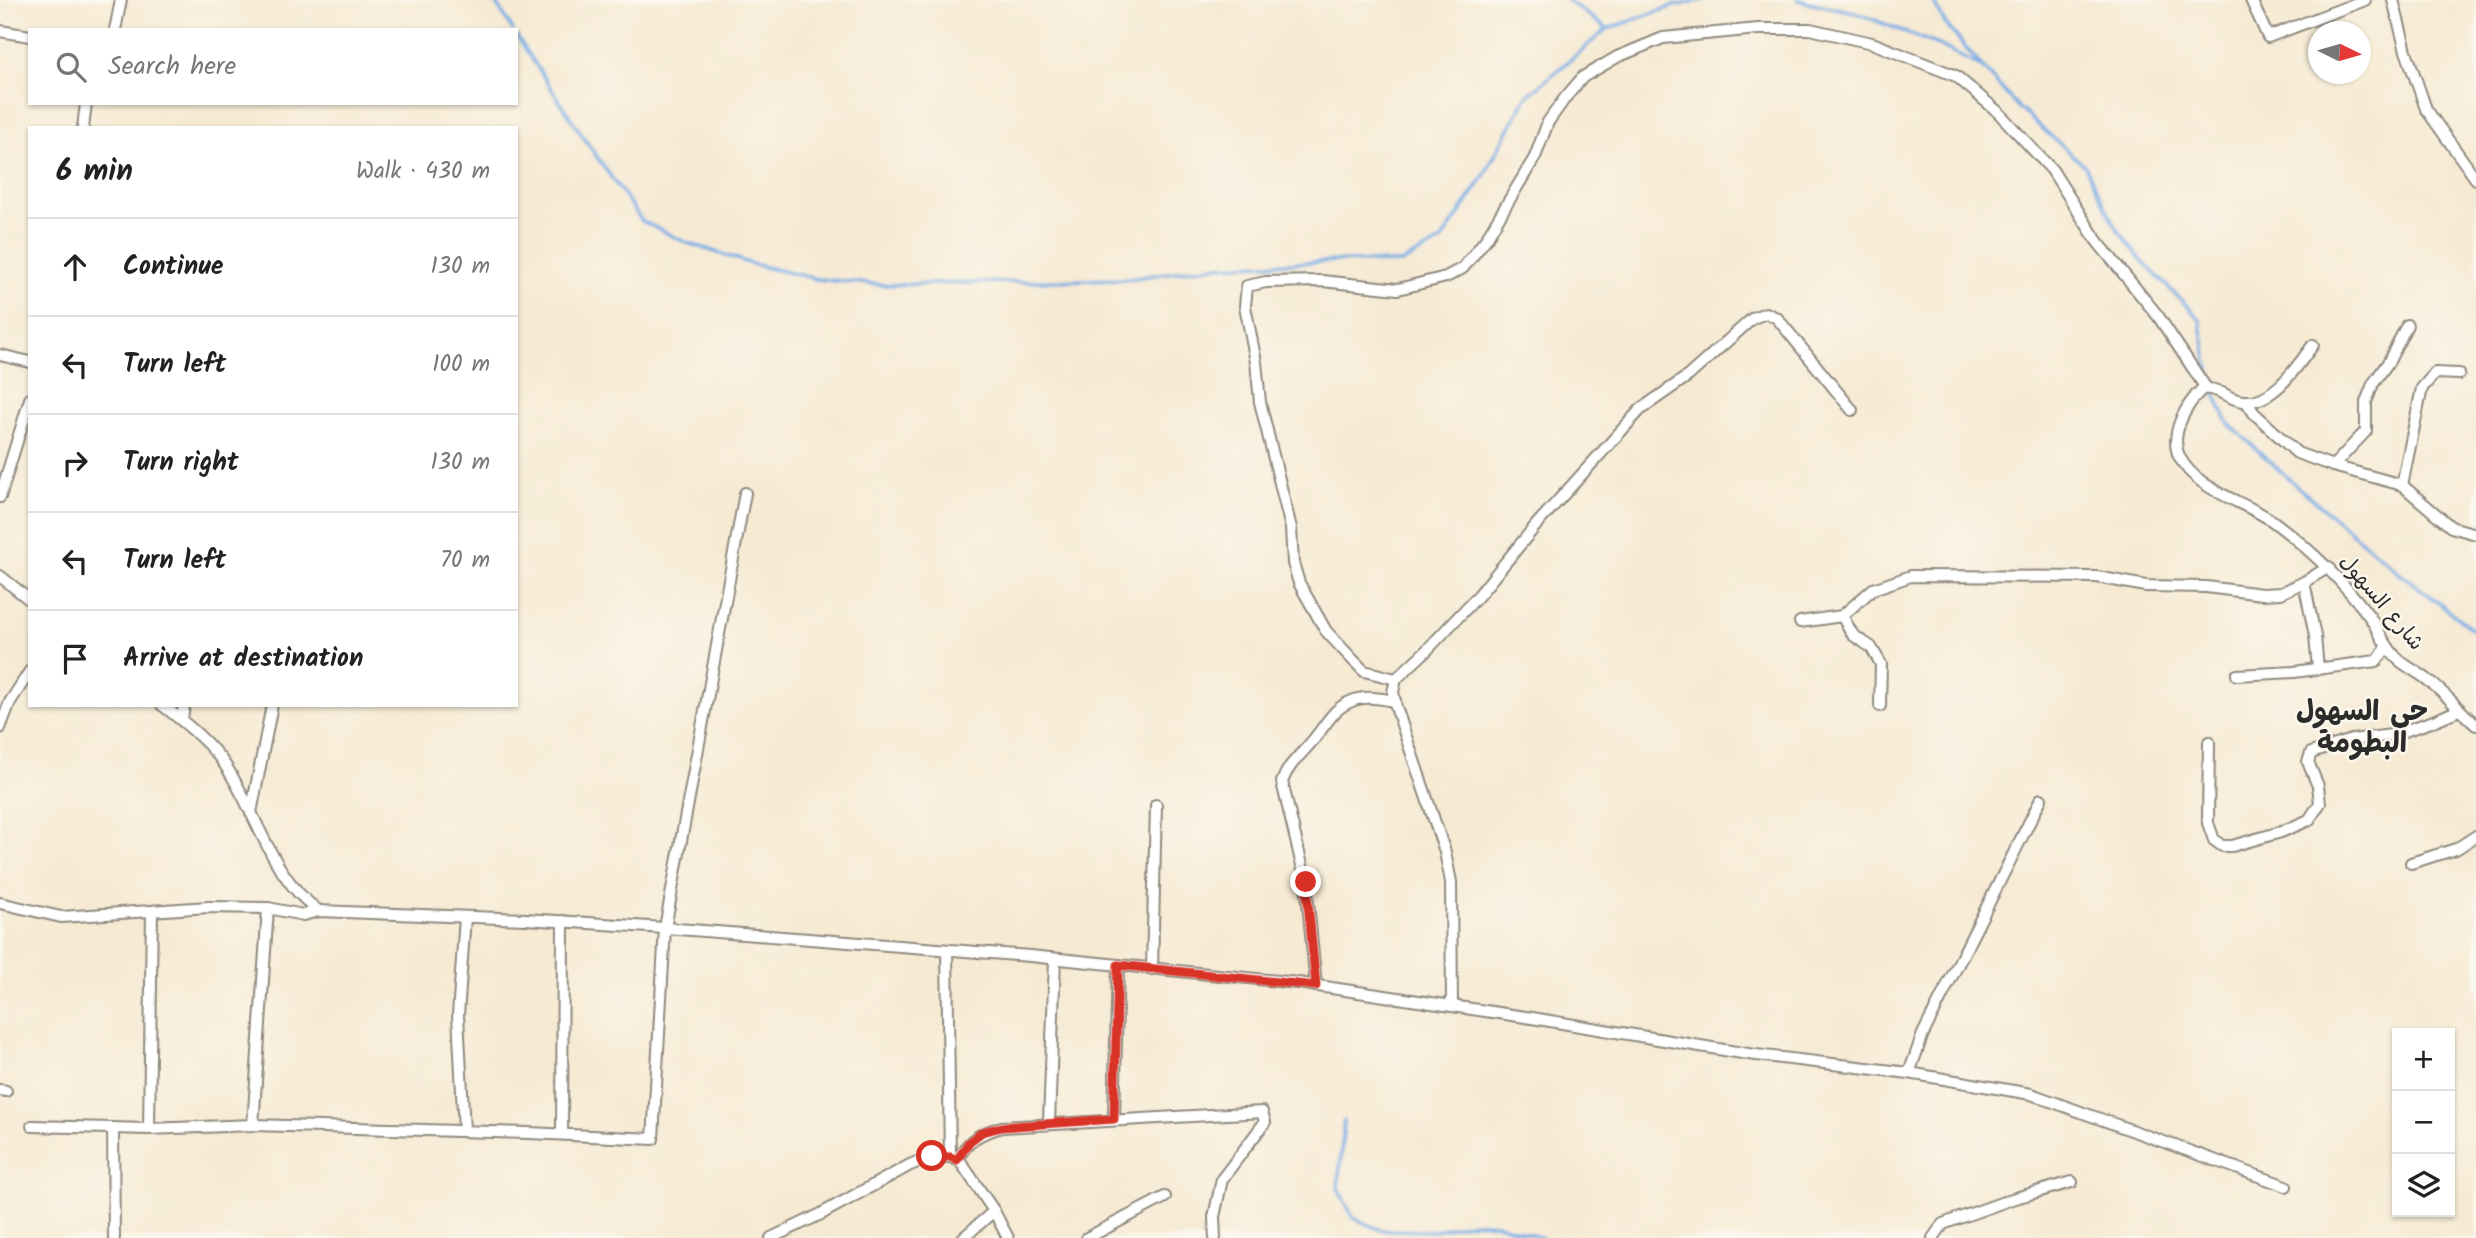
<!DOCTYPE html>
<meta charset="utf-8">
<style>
body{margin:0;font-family:Kalam,"Playpen Sans Arabic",sans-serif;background:#f2f2f2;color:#222}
.controls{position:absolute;right:21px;bottom:21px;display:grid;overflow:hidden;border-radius:0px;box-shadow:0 2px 5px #0004}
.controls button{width:63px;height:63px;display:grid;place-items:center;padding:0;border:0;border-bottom:2px solid #e0e0e0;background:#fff;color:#222;font:35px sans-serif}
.compass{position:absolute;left:2308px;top:21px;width:63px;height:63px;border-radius:50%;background:#fff;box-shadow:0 2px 5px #0004;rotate:95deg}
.stop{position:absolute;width:21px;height:21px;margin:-16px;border:5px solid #d93025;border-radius:50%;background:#fff}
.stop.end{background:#d93025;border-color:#fff;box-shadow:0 2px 7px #0008}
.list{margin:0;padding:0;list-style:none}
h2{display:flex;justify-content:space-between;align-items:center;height:91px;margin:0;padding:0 28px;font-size:30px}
h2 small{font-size:23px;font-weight:400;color:#767676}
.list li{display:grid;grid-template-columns:46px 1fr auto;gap:21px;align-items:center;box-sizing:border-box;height:98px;padding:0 28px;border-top:2px solid #e0e0e0}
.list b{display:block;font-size:26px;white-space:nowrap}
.list em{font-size:23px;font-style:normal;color:#767676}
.icon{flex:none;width:38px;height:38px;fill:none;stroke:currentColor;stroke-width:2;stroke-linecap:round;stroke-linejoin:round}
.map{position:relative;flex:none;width:2476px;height:1238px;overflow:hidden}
.search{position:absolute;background:#fff;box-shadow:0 2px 5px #0004;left:28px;top:28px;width:490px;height:77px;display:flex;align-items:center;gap:18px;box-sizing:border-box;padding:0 24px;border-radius:0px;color:#767676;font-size:26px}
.panel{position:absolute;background:#fff;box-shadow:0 2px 5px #0004;left:28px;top:126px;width:490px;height:581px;border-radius:0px}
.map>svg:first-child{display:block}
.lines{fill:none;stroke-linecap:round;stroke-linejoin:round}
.stream{stroke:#79ace5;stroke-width:3.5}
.minor-casing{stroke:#908a7f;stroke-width:14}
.minor{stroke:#fff;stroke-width:10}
.route{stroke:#d93025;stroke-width:9}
.labels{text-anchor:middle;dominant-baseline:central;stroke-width:5;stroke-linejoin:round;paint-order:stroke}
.street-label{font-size:21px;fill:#2b2b2b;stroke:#fbf7ec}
.district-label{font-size:28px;font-weight:bold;fill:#2b2b2b;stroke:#fbf7ec}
</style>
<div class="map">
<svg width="2476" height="1238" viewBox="0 0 2476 1238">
<rect width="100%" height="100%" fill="#fbf7ec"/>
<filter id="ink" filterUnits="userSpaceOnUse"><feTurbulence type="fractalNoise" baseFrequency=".0143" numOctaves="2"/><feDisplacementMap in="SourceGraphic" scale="14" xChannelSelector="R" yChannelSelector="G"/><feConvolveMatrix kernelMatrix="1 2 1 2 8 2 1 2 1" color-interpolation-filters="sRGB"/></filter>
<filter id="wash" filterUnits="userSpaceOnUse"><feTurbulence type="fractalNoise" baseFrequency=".00686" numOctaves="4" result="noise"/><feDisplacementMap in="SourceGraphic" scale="28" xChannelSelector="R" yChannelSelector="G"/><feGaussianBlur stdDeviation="1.57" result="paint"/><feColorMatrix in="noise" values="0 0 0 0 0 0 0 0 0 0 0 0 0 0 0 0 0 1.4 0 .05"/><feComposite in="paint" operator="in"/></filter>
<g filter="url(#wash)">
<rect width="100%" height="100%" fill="#f6ead3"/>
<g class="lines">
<!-- stream -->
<g class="stream">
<polyline points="494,0 513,30"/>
<polyline points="1567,0 1607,29"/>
<polyline points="1798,0 1854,12 1941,46 1983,68 2019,108 2085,166 2115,226 2143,262 2200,319 2212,388 2228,423 2299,488 2400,573 2476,632"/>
<polyline points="1933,0 1944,22 1981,66"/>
<polyline points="516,35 590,147 642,221 685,242 752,264 817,279 884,285 1128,279 1214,266 1340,261 1401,263 1441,241 1481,181 1526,97 1607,29 1673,6 1704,0"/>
<polyline points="1344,1121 1338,1188 1353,1218 1381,1230 1433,1231 1473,1222 1498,1224 1542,1238"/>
</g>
</g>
</g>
<g filter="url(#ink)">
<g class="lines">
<!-- minor casing -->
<g class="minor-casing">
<g id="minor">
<polyline points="2251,0 2268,37 2365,0"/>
<polyline points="2393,0 2406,51 2426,109 2476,179"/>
<polyline points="115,30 121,0"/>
<polyline points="0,31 30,36"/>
<polyline points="83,128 86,103"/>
<path d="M2313,345C2298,365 2273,405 2243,401C2227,399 2219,387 2202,389C2187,404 2169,433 2179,456C2196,491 2245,501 2274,522C2310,549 2342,580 2369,616C2379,630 2385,648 2399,660C2408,668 2420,673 2429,681C2446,694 2460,711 2476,725"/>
<polyline points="0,355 30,362"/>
<polyline points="2246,401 2254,413 2297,453 2333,466 2402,485 2451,527 2476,534"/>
<polyline points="2333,466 2366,431 2366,402 2373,384 2389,361 2407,325"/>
<polyline points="2402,485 2422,388 2435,373 2459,374"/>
<polyline points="0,497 30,399"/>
<polyline points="0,576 30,600"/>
<polyline points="2304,582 2315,636 2318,669"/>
<polyline points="1842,616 1853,635 1871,647 1881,664 1880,706"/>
<polyline points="1800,622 1842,616 1873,589 1911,576 2097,577 2146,586 2206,587 2262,594 2281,593 2304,582 2329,567"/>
<polyline points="2237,675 2294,672 2376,661 2388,647"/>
<polyline points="1396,679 1364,671 1352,659 1326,631 1299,583 1293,563 1291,528 1260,402 1256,362 1245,306 1247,286 1266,282 1322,281 1398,289 1446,277 1463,268 1486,239 1535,157 1548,122 1565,98 1583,77 1617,57 1663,38 1758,29 1810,29 1872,43 1956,76 1997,111 2052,170 2097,241 2158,316 2206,388"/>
<path d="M162,705C182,720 212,745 225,765C257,812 271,878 319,911"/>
<polyline points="182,720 184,705"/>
<polyline points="0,728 10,702 30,671"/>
<polyline points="2209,742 2208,823 2214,840 2222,846 2232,846 2281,832 2309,820 2320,803 2318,786 2308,762 2311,753 2352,740 2392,735 2431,722 2459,710"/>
<polyline points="251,813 272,705"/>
<polyline points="2411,863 2456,849 2476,836"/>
<polyline points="0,903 61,917 209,907 268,908 303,915 319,911 526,919 665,928 1030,956 1298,983 1532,1018 1748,1054 1909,1073 2031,1094 2286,1186"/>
<polyline points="947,950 950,1157"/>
<polyline points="1152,969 1156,805"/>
<path d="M1316,986L1306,882L1282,782C1288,764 1302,754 1314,739C1326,725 1333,708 1352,701C1365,695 1381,699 1395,701"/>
<polyline points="1452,1006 1451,882 1445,852 1396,707 1393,692 1396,679 1427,650 1478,596 1537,524 1641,409 1688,376 1753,318 1766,313 1777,318 1852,410"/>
<polyline points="1909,1073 1923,1034 2041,799"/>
<polyline points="0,1090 6,1091"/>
<polyline points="1114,1119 1118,965"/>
<polyline points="1049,1123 1055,959"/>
<polyline points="253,1125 268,908"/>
<polyline points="32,1126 149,1129 253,1125 529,1133 653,1139 665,928 745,493"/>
<polyline points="113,1128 114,1238"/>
<polyline points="149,1129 152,911"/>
<polyline points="464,1131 458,1015 465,917"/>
<polyline points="562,1134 563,921"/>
<path d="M957,1159C971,1138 978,1134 1002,1127L1262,1112L1265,1122L1222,1179L1214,1217L1215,1238"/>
<polyline points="771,1238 821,1214 910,1165 932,1156 950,1157 960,1161 994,1211 1008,1238"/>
<polyline points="963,1238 994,1211"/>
<polyline points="1087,1238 1165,1197"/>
<polyline points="1933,1238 1943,1224 1951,1221 2012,1199 2072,1182"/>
</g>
</g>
<!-- minor -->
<use href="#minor" class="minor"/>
</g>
</g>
<g class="lines" filter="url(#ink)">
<!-- route -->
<polyline class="route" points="932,1156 950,1157 957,1160 969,1142 982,1132 1002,1127 1114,1119 1118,965 1316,986 1306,882"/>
</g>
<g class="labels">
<!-- street labels -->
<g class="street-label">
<text transform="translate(2381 603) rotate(50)">شارع السهول</text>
</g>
<!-- district labels -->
<g class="district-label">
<text x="2362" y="712">حي السهول<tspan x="2362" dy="32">البطومة</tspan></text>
</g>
</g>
</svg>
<div class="controls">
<button>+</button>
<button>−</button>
<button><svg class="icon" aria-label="layers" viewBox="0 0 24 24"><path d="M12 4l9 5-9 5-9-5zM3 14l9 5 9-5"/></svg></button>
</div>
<svg class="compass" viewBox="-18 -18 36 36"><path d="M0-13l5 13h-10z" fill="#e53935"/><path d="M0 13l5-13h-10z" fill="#767676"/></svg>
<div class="stop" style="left:932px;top:1156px"></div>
<div class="stop end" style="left:1306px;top:882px"></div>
<div class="search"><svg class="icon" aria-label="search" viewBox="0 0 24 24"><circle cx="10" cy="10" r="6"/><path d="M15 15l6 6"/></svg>Search here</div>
<section class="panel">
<h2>6 min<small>Walk · 430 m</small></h2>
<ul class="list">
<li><svg class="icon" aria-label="ahead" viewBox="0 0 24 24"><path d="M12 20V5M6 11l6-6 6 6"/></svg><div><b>Continue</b></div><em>130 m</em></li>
<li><svg class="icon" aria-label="left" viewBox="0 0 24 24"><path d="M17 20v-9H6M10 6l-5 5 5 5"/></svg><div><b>Turn left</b></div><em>100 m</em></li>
<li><svg class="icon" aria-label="right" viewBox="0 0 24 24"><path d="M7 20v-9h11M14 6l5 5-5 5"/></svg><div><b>Turn right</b></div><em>130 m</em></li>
<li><svg class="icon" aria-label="left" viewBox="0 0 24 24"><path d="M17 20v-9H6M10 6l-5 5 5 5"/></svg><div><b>Turn left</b></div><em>70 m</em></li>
<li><svg class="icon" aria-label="arrive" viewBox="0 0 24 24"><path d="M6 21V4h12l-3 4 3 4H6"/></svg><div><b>Arrive at destination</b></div></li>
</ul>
</section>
</div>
